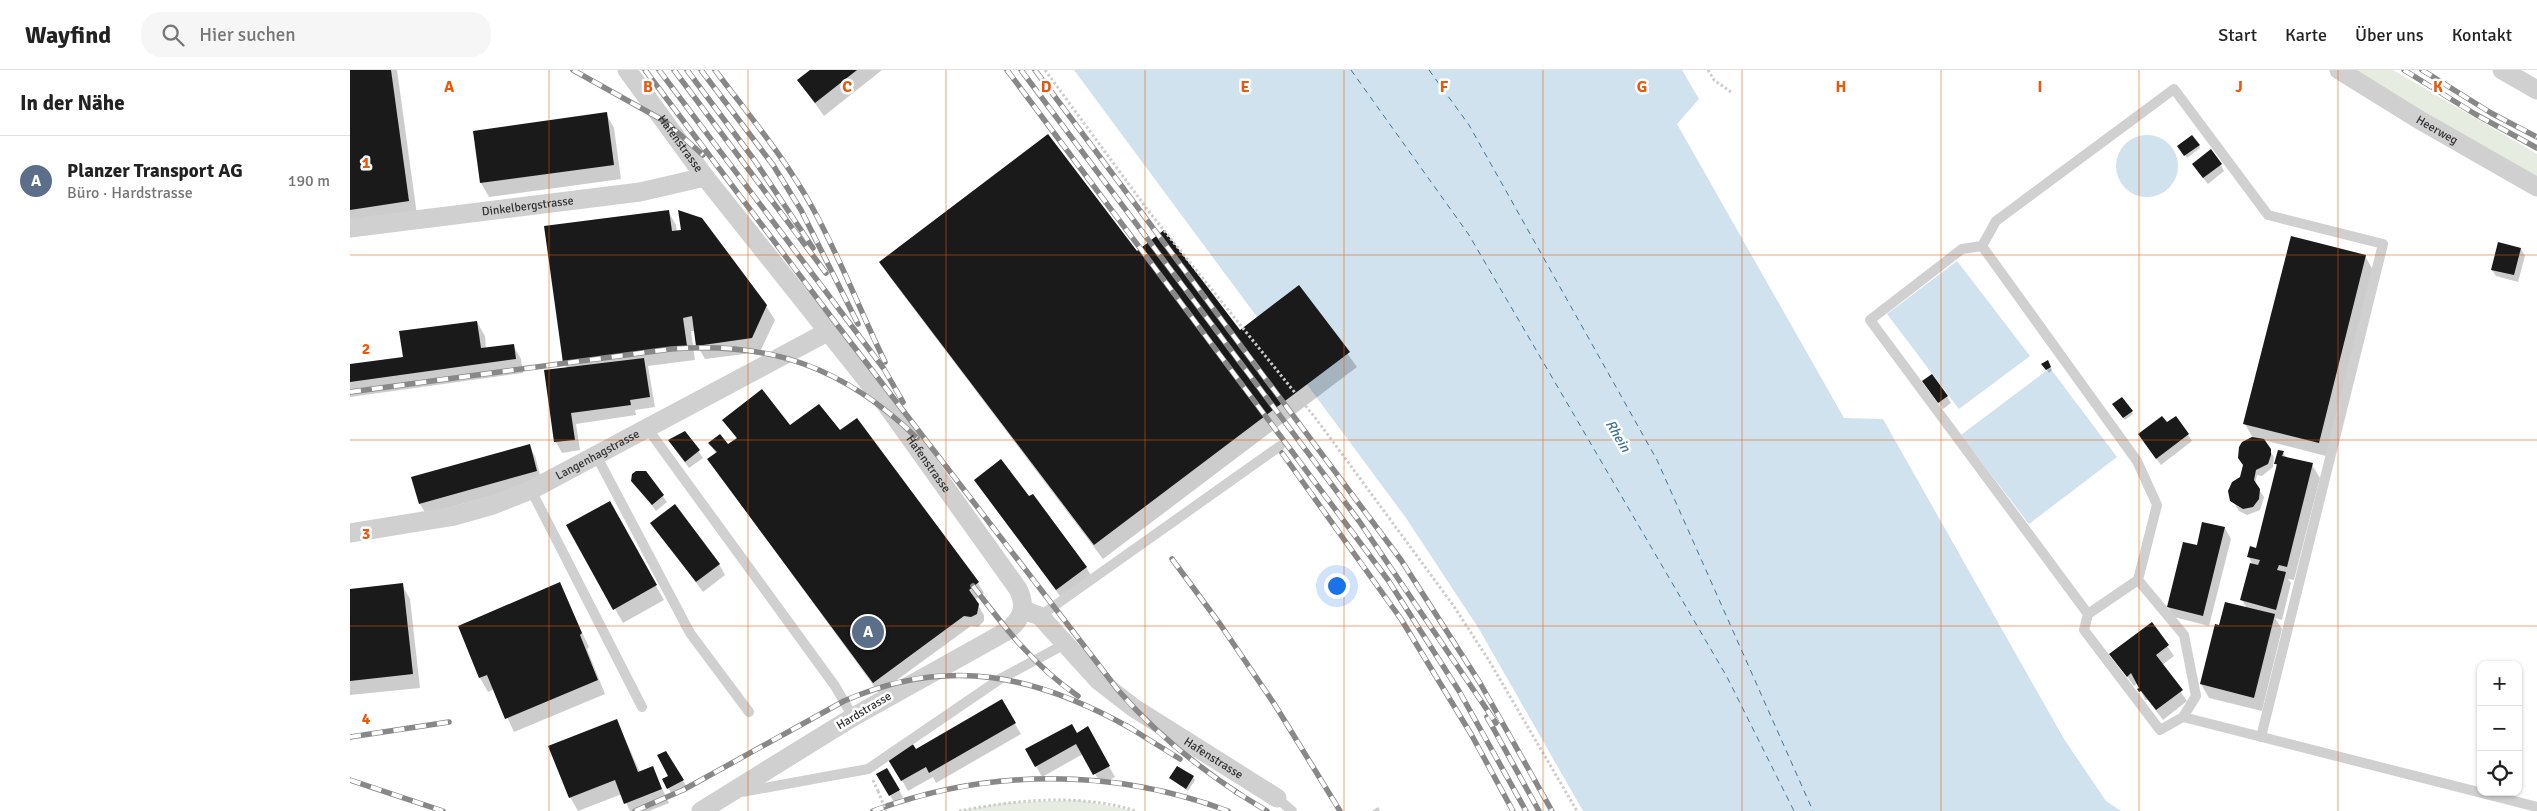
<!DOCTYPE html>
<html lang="de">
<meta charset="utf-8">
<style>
body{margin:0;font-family:Signika,sans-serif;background:#f6f6f6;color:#222}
.controls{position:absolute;right:15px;bottom:15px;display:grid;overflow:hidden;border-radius:10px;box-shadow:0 1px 4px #0004}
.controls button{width:45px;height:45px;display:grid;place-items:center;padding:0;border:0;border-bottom:1px solid #e0e0e0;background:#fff;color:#222;font:25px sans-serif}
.you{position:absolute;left:986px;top:515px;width:18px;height:18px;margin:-12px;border:4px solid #fff;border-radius:50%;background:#1a73e8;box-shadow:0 0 0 8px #1a73e833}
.badge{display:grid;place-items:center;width:32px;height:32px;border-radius:50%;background:#0f766e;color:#fff;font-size:16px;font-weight:700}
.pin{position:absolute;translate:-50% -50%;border:2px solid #fff;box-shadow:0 1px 5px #0006}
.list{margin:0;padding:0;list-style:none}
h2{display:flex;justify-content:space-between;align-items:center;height:65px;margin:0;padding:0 20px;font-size:21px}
h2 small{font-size:16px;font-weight:400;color:#767676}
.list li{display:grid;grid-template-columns:32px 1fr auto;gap:15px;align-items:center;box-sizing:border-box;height:90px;padding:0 20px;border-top:1px solid #e0e0e0}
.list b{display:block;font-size:19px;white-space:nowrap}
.list p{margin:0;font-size:16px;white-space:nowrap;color:#767676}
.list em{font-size:16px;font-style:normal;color:#767676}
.icon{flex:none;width:28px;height:28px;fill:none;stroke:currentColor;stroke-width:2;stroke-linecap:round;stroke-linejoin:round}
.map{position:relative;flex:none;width:2187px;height:741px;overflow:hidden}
header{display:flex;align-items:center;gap:30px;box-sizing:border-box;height:70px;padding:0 25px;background:#fff;border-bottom:1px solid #e0e0e0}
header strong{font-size:24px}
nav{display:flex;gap:28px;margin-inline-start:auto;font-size:18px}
.search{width:350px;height:45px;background:#f6f6f6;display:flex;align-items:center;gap:12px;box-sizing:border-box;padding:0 18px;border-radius:20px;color:#767676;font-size:19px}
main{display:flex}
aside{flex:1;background:#fff}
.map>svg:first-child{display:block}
.green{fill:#e6ecdf}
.water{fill:#cfe2ee}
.shadow{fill:#0003}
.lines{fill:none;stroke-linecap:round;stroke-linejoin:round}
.ferry{stroke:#3f7597;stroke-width:1;stroke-dasharray:6 5;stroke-linecap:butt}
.building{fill:#1a1a1a}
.path{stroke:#cdcdcd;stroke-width:3;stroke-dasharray:2.5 2.5;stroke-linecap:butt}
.service{stroke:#d0d0d0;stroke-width:10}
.minor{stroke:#d0d0d0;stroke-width:19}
.rail-casing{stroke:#888;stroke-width:5.5}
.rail{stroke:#fff;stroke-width:4;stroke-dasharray:11;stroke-linecap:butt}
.path-bridge{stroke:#cdcdcd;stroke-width:3;stroke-dasharray:2.5 2.5;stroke-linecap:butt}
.grid{fill:none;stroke:#e8590c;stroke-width:1;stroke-opacity:0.55}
.labels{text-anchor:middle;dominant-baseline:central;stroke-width:5;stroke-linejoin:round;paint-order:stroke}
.street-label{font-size:12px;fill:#333;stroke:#fff}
.water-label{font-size:14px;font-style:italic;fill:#3f7597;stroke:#fff}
.grid-label{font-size:16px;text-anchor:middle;font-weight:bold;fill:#e8590c;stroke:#fff;stroke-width:5;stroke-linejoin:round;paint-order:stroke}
</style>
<header>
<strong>Wayfind</strong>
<div class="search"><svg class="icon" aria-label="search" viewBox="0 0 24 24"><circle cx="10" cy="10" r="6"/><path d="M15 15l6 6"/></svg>Hier suchen</div>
<nav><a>Start</a><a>Karte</a><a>Über uns</a><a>Kontakt</a></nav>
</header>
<main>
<aside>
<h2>In der Nähe<small></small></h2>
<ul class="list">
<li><span class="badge" style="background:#5c6f8a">A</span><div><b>Planzer Transport AG</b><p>Büro · Hardstrasse</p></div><em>190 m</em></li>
</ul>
</aside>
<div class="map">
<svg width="2187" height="741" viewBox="0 0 2187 741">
<rect width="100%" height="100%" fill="#fff"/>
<!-- green -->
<g class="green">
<polygon points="1998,0 2043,0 2187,84 2187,110"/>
<polygon points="728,730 786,741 609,741 653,733"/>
</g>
<!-- water -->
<g class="water">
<polygon points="724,0 1332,0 1349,29 1327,54 1494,348 1533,349 1714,669 1756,731 1771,741 1233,741 1129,559 1056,448"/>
<circle cx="1797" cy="96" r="31"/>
<polygon points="1607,191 1680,286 1609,339 1537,244"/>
<polygon points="1700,298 1767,387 1679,454 1611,365"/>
</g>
<!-- shadow -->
<g class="shadow">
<polygon points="0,0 47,0 67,145 0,154"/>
<polygon points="462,0 532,0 474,46 449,11"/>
<polygon points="256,44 264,58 271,109 139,127 131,113 124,62"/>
<polygon points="1849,75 1850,78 1837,88 1830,79"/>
<polygon points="1871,95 1874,101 1858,114 1847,101"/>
<polygon points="318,141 326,155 327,162 416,236 425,250 410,282 355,289 347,275 345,261 341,261 345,290 298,296 305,337 285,340 286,345 226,354 230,380 212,383 206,372 196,301 217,298 214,293"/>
<polygon points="2171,179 2175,186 2168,212 2146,206 2142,200"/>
<polygon points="786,183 889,262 949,217 1007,297 753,489 539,206 531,192"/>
<polygon points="2015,186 2023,200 1976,386 1913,370 1924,387 1923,397 1912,406 1907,405 1905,414 1914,427 1910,440 1897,445 1889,441 1880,426 1891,408 1903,368 1895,354"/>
<polygon points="127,252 135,266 136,279 163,275 171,289 173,303 0,327 0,296 54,288"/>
<polygon points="1699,294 1702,300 1699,303 1695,297"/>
<polygon points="1573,312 1597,327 1601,333 1593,339"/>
<polygon points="1765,338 1781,341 1783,344 1775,350"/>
<polygon points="373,350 490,361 507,350 628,513 634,523 625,530 634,545 634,551 628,557 621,556 529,623 358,389 366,384 360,373 378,376 387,369"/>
<polygon points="335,362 353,388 339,398 319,371"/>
<polygon points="1838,365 1842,371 1811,395 1794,372"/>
<polygon points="179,376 185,386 192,412 76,444 70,434"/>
<polygon points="1933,382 1936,388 1962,395 1970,408 1944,510 1938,509 1941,513 1932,550 1925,548 1932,559 1912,641 1859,628 1851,614 1870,557 1897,539 1892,530 1903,495 1899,487 1907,479 1927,397 1925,394"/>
<polygon points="296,402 317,432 306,441 283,410"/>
<polygon points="626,410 679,428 736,497 744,511 715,533"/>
<polygon points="259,433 314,530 273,553 218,456"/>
<polygon points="302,453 369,494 375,505 353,522"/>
<polygon points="1875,458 1881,469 1859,556 1824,547 1818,537 1847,476"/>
<polygon points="209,514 239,577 237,579 255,624 164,662 144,619 138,622 130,608 109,556"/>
<polygon points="52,515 60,529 70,618 0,625 0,520"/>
<polygon points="1802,554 1824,586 1812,595 1837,631 1813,650 1798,630 1795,630 1788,613 1784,616 1761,584"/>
<polygon points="651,631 671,664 586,713 583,707 558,721 539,688 565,681"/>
<polygon points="267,651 290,702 302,697 319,733 299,741 280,741 272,724 228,741 220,727"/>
<polygon points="737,658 765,707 751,714 733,684 692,707 677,680 726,664"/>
<polygon points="316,682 337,717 322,725 314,710 319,707"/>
<polygon points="537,700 553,727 544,732 528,705"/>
<polygon points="843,707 845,710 838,721 820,708"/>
<polygon points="1028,737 1030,741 1022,741"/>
</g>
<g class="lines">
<!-- ferry -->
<g class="ferry">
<polyline points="1001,0 1119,165 1377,607 1444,741"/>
<polyline points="1079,0 1119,55 1307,390 1463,741"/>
</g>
</g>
<!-- building -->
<g class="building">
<polygon points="0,0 41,0 59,131 0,140"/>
<polygon points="460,0 507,0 465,33 447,10"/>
<polygon points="257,42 264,95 130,113 123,61"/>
<polygon points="698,64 787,181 814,160 890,260 949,215 1000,282 744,475 529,192"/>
<polygon points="1842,65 1850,75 1834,86 1827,76"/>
<polygon points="1861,79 1872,94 1853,108 1842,94"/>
<polygon points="319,140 322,161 331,160 328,140 352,148 417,235 402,268 346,276 342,246 333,248 337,276 213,293 194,156"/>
<polygon points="1941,166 2016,185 1969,373 1893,354"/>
<polygon points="2148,172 2171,178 2164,205 2141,200"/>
<polygon points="127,251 131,278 164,274 166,289 0,312 0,294 53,287 49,261"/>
<polygon points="294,288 300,327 280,330 281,335 221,343 225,370 204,372 194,300"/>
<polygon points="1698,290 1701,297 1696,300 1691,294"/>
<polygon points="1582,304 1598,326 1588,333 1572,311"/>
<polygon points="412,319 440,355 469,334 490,360 507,348 629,512 619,520 629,534 627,544 621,547 614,546 523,613 357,389 367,382 358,373 370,364 378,374 387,368 372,350"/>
<polygon points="1772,327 1783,341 1773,348 1762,334"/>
<polygon points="1812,346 1817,352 1826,346 1839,364 1806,389 1788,364"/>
<polygon points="335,361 350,380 335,392 318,370"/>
<polygon points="1902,367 1914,369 1921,379 1921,385 1918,394 1906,400 1904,410 1910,419 1909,429 1903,437 1893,439 1880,431 1878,421 1882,412 1890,407 1893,395 1888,388 1889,377 1892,372"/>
<polygon points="180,374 187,401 69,434 61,407"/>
<polygon points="1928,380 1934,381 1932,386 1963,393 1937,497 1929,495 1927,500 1936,502 1926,540 1890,530 1900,493 1908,495 1910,490 1897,487 1900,476 1906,478 1927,394 1924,394"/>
<polygon points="651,389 679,426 683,424 737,497 706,520 624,410"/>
<polygon points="286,401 296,401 314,425 302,435 281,411 282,404"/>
<polygon points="260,431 307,515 263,540 216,455"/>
<polygon points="325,434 370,494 346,512 300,453"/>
<polygon points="1852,452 1875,457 1853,546 1817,537 1833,472 1847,475"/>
<polygon points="210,512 232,563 230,565 248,610 155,649 137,605 129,608 108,556"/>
<polygon points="53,513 63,604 0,611 0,519"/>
<polygon points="1875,532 1925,544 1904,628 1850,614 1865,554 1869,555"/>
<polygon points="1802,552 1819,575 1806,585 1833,620 1806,640 1791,621 1789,622 1787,619 1789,618 1781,603 1777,607 1759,584"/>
<polygon points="652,629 666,653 579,703 576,697 551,711 537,688 562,673 566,679"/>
<polygon points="267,649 288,702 303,696 312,719 274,734 265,710 219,728 198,676"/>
<polygon points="722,654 727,663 738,656 760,696 743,705 726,674 685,697 675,679"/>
<polygon points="316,681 334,710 317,719 312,709 318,706 307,685"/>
<polygon points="827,696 844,706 836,719 819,708"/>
<polygon points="537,698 550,720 539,726 526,704"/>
</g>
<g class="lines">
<!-- path -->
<g class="path">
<polyline points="695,0 800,143 967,350 1103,535 1138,589 1227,741"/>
<polyline points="1358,0 1364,10 1381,22"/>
<polyline points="523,710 528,721"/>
<path d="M609,741C666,730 730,723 786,741"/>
</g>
<!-- service -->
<g class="service">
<polyline points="1632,176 1787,391 1807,435 1788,510 1738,544"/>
<polyline points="297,358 485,616 503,647"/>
<polyline points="246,385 340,563 399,642"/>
<polyline points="181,420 292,637"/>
<polyline points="1788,510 1834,565 1846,626 1833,647 1810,660 1734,560 1738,544 1520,250 1612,179 1632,176 1646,151 1824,19 1918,145 2033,174 1911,667"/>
<polyline points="690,546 930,376"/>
<polyline points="1833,647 2187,737"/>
<polyline points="392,722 518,699 650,609 715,574"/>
<polyline points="927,728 942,741"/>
</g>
<!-- minor -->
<g class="minor">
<path id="s1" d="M277,0L355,107L535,333L668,519C677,537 672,549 657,561L503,647L351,741"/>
<path id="s2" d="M1989,0L2068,49L2187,117"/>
<polyline points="2152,0 2187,20"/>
<path id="s3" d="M0,158L290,122L355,107"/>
<path id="s4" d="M0,463L104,446L143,435L181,420L479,261"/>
<path id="s5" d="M673,540L690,546L749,611L784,638L927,728"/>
</g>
<!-- rail casing -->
<g class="rail-casing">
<g id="rail">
<polyline points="223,0 316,52 353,85"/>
<path d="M295,0L485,252L768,620C804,662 845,695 891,725"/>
<polyline points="309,0 534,299 553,332"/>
<polyline points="324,0 476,203"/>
<polyline points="337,0 405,91 463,178"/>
<polyline points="351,0 423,95 451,140 508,254"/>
<path d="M365,0C398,44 435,88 462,137C490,187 510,241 535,292"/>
<polyline points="657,0 1038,510 1109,621 1176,741"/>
<polyline points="671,0 1009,451 1146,653"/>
<polyline points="685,0 1051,490 1130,613 1202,741"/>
<polyline points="2054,0 2125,44 2187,78"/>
<polyline points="2072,0 2141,43 2187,67"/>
<path d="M0,322L321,279C421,271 495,298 567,368"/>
<polyline points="932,383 1051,549 1121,664 1163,741"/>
<polyline points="822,489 870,554 925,635 990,741"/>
<path d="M623,516C655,558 684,596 728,626"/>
<polyline points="1137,647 1189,741"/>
<polyline points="777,656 830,689"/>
<polyline points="0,667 99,652"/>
<polyline points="0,710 93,741"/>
<polyline points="886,722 917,741"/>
<path d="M285,741L333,720L494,631C598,585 686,605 782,659"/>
<path d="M523,741C638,698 764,698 878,741"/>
</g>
</g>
<!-- rail -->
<use href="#rail" class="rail"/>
<!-- path-bridge -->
<polyline class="path-bridge" points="528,721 536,741"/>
</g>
<!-- grid -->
<path class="grid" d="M199,0V741M398,0V741M596,0V741M795,0V741M994,0V741M1193,0V741M1392,0V741M1591,0V741M1789,0V741M1988,0V741M0,185H2187M0,370H2187M0,556H2187"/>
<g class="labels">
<!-- street labels -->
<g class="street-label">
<text stroke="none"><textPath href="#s2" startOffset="115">Heerweg</textPath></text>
<text stroke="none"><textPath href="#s1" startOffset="91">Hafenstrasse</textPath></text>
<text stroke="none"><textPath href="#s3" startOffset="179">Dinkelbergstrasse</textPath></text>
<text stroke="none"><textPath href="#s4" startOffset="262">Langenhagstrasse</textPath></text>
<text stroke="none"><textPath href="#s1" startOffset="496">Hafenstrasse</textPath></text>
<text transform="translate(514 641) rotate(-31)">Hardstrasse</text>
<text stroke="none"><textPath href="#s5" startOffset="244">Hafenstrasse</textPath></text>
</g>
<!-- water labels -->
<g class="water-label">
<text transform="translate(1268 366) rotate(59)">Rhein</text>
</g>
</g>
<g class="grid-label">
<text x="99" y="22">A</text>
<text x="298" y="22">B</text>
<text x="497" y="22">C</text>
<text x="696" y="22">D</text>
<text x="895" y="22">E</text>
<text x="1094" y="22">F</text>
<text x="1292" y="22">G</text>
<text x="1491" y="22">H</text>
<text x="1690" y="22">I</text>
<text x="1889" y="22">J</text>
<text x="2088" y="22">K</text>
<text x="16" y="98">1</text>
<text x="16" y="284">2</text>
<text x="16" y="469">3</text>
<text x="16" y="654">4</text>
</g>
</svg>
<div class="controls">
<button>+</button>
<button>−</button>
<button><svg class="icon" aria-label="locate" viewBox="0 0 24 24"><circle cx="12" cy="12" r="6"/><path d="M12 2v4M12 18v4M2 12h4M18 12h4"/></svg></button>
</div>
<div class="you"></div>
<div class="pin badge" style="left:518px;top:562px;background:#5c6f8a">A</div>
</div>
</main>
